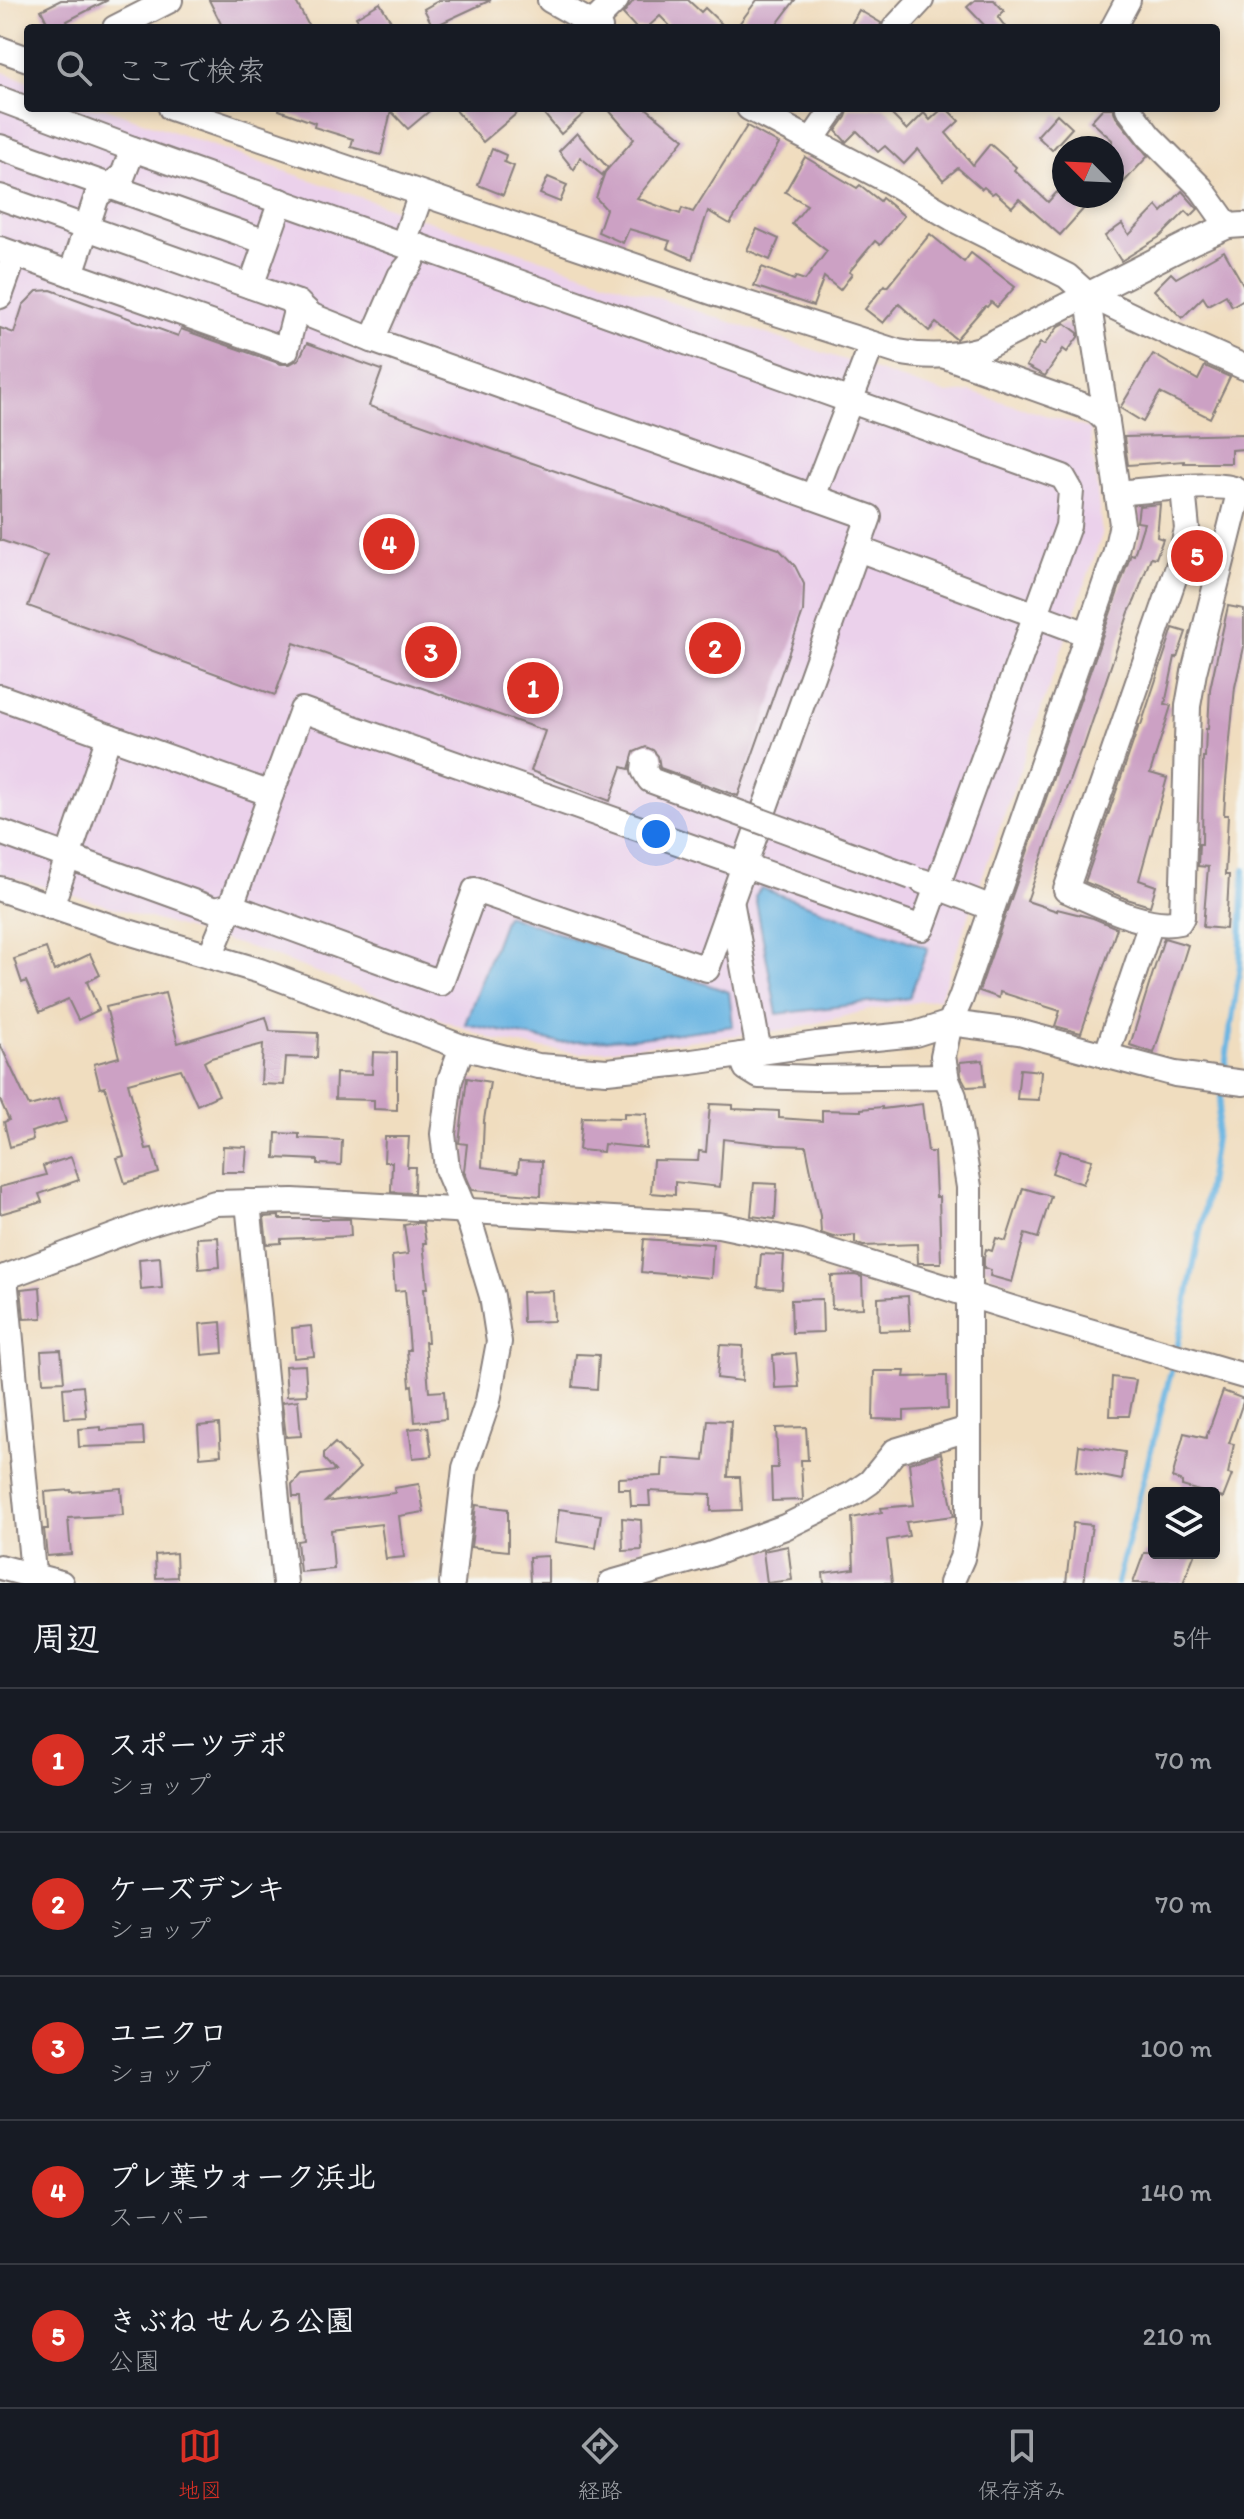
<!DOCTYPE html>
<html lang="ja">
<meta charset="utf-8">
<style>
body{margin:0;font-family:Itim,"Klee One",sans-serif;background:#20242c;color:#f1f3f6}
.controls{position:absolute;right:24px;bottom:24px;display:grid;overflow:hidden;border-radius:8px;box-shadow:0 4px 12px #0003}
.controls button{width:72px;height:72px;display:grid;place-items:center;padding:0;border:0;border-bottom:2px solid #363941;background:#171b24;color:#f1f3f6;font:40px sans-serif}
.compass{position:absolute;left:1052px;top:136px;width:72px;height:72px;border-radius:50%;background:#171b24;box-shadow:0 4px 12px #0003;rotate:294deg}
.you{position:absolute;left:656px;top:834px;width:28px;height:28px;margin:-20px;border:6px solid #fff;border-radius:50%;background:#1a73e8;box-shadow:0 0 0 12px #1a73e833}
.badge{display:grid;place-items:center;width:52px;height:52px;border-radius:50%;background:#d93025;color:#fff;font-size:26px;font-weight:700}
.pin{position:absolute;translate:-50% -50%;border:4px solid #fff;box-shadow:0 2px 8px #0006}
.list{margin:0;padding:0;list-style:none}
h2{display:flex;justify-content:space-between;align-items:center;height:104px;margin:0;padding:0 32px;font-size:34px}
h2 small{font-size:26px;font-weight:400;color:#9ea1a6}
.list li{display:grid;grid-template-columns:52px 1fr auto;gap:24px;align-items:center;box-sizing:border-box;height:144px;padding:0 32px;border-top:2px solid #363941}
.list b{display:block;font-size:30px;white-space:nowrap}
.list p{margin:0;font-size:26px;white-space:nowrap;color:#9ea1a6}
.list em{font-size:26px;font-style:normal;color:#9ea1a6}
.icon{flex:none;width:44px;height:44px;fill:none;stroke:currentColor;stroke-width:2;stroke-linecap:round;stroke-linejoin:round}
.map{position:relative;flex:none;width:1244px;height:1583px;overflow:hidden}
.search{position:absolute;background:#171b24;box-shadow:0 4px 12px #0003;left:24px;right:24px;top:24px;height:88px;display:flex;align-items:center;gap:20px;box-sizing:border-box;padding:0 28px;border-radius:8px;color:#9ea1a6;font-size:30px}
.sheet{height:824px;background:#171b24}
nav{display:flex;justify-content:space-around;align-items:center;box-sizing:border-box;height:112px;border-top:2px solid #363941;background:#171b24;font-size:22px;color:#9ea1a6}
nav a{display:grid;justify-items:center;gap:4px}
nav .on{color:#d93025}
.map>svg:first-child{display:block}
.built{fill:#ebd1eb}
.water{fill:#6ab5e2;stroke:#466c8e;stroke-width:2}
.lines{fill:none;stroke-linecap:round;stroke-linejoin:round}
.stream{stroke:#6ab5e2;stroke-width:6}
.building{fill:#cca1c4}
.minor-casing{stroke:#89807d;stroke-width:28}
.minor{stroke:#fff;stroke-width:24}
.minor-bridge-casing{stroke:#89807d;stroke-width:28;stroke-linecap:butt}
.minor-bridge{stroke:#fff;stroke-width:24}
</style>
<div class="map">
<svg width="1244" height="1583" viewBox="0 0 1244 1583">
<rect width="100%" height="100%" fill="#f6f6f2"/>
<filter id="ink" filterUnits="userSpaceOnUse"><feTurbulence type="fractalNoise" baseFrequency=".0125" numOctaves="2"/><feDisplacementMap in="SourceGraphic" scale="16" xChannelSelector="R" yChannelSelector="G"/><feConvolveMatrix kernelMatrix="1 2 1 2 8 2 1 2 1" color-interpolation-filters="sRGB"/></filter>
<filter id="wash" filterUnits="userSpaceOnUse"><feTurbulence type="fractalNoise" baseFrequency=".006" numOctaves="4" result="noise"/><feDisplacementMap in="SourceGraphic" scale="32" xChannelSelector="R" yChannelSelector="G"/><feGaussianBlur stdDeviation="1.8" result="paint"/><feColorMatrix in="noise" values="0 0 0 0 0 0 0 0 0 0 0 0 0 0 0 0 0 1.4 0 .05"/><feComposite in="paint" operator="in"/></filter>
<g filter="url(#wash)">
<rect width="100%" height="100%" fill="#f0ddbf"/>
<!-- built -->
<polygon class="built" points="0,71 28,81 28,108 105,108 454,230 947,394 971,392 1090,429 1102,535 940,998 869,1010 792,1029 580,1053 532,1047 495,1040 258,950 0,874"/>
<!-- water -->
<g class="water">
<polygon points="761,888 928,948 909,998 777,1014 755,896"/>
<polygon points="506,915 729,992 733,1026 640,1038 560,1043 465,1024"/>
</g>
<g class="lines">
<!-- stream -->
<g class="stream">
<polyline points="1224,1073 1240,965 1244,870"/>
<polyline points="1177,1349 1204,1212 1223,1084"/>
<polyline points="1117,1583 1174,1360"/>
</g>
</g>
<g id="blocks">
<!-- building -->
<g class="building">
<polygon points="61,0 108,0 67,21 70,28 50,28 41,10"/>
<polygon points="209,0 295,0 310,28 223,28"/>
<polygon points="440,0 491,0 433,27 424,9"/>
<polygon points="634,0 688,0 701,12 705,8 726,28 672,28 660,16 647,28 636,28 623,14"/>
<polygon points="757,0 795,0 774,28 736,28"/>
<polygon points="975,0 994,0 1004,11 998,17 1006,28 987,28 967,7"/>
<polygon points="380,3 395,28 363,28 356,17"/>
<polygon points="859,10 881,23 880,28 849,28"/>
<polygon points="279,108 433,108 408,129 391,111 381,155 351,147 353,139 314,127 315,123 279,110"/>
<polygon points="454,108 523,108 483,142"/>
<polygon points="539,108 590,108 561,134"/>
<polygon points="607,108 646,108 684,139 637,198 680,214 682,208 693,212 747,126 779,144 730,224 708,211 692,259 667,248 670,241 629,229 623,243 598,232 606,209 596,198 605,172 634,139"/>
<polygon points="849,108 885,108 907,130 924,113 930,120 943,108 946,108 959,121 946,133 973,165 990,144 1016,167 1014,170 1048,202 1057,192 1061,196 1095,196 1060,235 1019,199 1012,207 995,192 992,194 984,187 982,189 958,168 943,180 918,149 904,164 885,146 878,152 857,131 846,142 836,131 846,117"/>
<polygon points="1103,108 1113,108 1116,117 1148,156 1112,195 1112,140 1091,121"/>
<polygon points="1057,114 1072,128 1052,150 1037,136"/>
<polygon points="577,133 608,168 602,175 580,157 574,170 559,151"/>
<polygon points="492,149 506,155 504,162 514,166 503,195 478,185"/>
<polygon points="805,157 857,188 860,185 880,201 882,198 904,216 880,245 875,241 849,272 852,274 840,290 824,277 813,306 754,286 762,267 794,280 796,277 805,280 827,251 792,224 807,205 785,192"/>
<polygon points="548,177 567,185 560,202 540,194"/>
<polygon points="1182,191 1198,209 1191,216 1186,211 1161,236 1121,261 1105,236 1122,224 1129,235 1157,206 1162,212"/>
<polygon points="757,229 779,239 770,260 747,250"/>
<polygon points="930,234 964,262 971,253 1015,287 997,307 991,302 987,307 985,306 956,339 936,323 929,331 899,304 883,323 865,309 885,285 887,287"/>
<polygon points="1224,251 1244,286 1244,299 1232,306 1226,295 1208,305 1203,297 1182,318 1154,290 1171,273 1176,278"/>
<polygon points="51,290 178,336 181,329 281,364 290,364 299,359 307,343 382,370 369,406 779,549 795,566 804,584 803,612 738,796 660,768 658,756 653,750 646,747 634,752 629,769 622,767 610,801 531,771 545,731 294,643 275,695 28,606 47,556 0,540 0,328 14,333 23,305 37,291"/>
<polygon points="1065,323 1078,333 1078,337 1067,352 1063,349 1045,376 1026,366 1040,343 1044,345 1059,326"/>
<polygon points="1153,354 1198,380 1205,366 1230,377 1210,418 1160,393 1143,422 1120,408"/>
<polygon points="1244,434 1244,449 1231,450 1231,463 1184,463 1184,461 1128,465 1124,437"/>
<polygon points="1160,504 1157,537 1163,539 1156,558 1151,557 1135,600 1129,612 1083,749 1081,749 1065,792 1027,901 1057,911 1057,909 1093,918 1117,928 1081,1033 1055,1026 1060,1011 1000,992 999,998 979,991 1131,554 1134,555 1144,523 1137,522 1139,506"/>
<polygon points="1228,606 1244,609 1244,647 1235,687 1226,781 1224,815 1228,815 1225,875 1229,875 1226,929 1203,927 1208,867 1198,866 1199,844 1202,844 1203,757 1205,757 1206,729 1208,729 1210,689"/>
<polygon points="1173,628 1186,632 1177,658 1175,657 1165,704 1171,706 1150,773 1167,778 1139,880 1156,886 1150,906 1127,899 1085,882 1139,725 1141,725"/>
<polygon points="1164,938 1188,945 1154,1053 1130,1045"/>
<polygon points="46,948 54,971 90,954 100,975 87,982 99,1010 78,1020 68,999 40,1012 26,981 22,983 14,959"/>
<polygon points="165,993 178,1043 266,1017 270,1031 318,1033 317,1058 286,1057 284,1085 261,1084 263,1044 211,1058 204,1062 219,1095 197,1105 181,1069 128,1083 146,1149 152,1148 159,1173 125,1183 117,1158 124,1156 105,1087 100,1088 94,1064 119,1057 106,1007"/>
<polygon points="0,1044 29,1106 59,1098 66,1122 31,1132 33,1140 10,1147 4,1122 9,1120 0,1100"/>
<polygon points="373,1052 397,1053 397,1110 374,1109 374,1100 335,1099 336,1073 372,1074"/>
<polygon points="983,1060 985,1086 967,1087 961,1076 960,1062"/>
<polygon points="1020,1069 1041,1071 1039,1100 1017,1099"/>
<polygon points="467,1078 490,1082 484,1120 482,1167 518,1172 519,1160 542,1161 541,1196 472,1190 464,1171 467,1144 459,1143"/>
<polygon points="710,1104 733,1105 733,1109 779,1111 779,1118 822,1121 822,1110 861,1111 861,1109 882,1107 882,1109 922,1104 928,1152 934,1152 936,1197 939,1197 941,1263 918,1263 917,1244 863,1246 855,1243 855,1235 833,1237 821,1233 820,1216 806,1146 777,1145 723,1139 720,1187 675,1182 675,1195 651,1193 653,1160 698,1161 699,1151 706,1152"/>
<polygon points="624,1113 647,1114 646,1148 604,1144 603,1152 579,1150 582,1117 624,1118"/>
<polygon points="276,1133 299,1134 299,1138 342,1140 341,1165 318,1164 318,1160 275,1158"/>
<polygon points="385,1137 409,1137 407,1167 415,1167 414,1193 391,1192 392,1162 384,1162"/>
<polygon points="223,1146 247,1147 245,1172 222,1172"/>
<polygon points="1060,1151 1092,1160 1083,1184 1052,1173"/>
<polygon points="71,1157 79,1180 39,1194 42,1202 0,1214 0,1187 46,1175 43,1166"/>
<polygon points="754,1183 777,1184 775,1219 751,1216"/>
<polygon points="1023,1188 1051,1196 1038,1238 1025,1234 1012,1282 990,1276 991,1270 984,1268 984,1258 986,1249 992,1251 996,1238 1006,1241"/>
<polygon points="279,1216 279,1219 350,1219 351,1236 281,1239 281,1243 267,1244 264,1217"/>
<polygon points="416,1223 423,1223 426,1243 423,1243 428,1288 424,1288 428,1342 425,1342 429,1392 444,1391 446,1419 415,1422 412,1385 410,1386 407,1350 410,1350 405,1290 395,1291 392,1256 408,1254 404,1225"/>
<polygon points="218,1237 220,1267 199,1269 197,1238"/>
<polygon points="644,1239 713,1244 711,1278 641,1272"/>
<polygon points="761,1254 784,1255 782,1289 758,1287"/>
<polygon points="160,1257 162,1288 141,1290 139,1259"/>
<polygon points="855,1275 862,1277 863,1308 832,1309 831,1276"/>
<polygon points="40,1287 42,1318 24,1319 21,1289"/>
<polygon points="553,1291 554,1321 523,1322 522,1292"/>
<polygon points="908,1296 910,1330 879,1331 878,1298"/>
<polygon points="822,1299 823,1332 792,1333 791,1300"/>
<polygon points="221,1322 223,1353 202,1355 200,1324"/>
<polygon points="311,1326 314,1356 294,1358 292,1328"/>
<polygon points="720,1345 743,1346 742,1381 717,1378"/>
<polygon points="61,1350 64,1381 43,1382 41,1351"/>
<polygon points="796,1353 799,1387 775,1388 773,1355"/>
<polygon points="576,1354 599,1355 597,1389 573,1387"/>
<polygon points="305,1365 307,1395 287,1396 285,1366"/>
<polygon points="874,1371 905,1371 904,1377 947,1376 948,1409 904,1411 904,1420 873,1419"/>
<polygon points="1112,1377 1136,1380 1129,1416 1110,1416"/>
<polygon points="83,1386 86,1417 65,1418 63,1388"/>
<polygon points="1223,1391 1244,1399 1229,1443 1234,1444 1228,1474 1232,1475 1223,1498 1214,1495 1214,1493 1206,1493 1182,1486 1182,1482 1172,1478 1184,1433 1206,1438"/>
<polygon points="298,1400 301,1436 286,1437 282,1402"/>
<polygon points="708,1420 731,1421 728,1477 740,1477 742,1510 711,1511 711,1494 649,1491 650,1506 631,1506 630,1489 618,1489 618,1478 662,1476 663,1458 704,1461"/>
<polygon points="219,1424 221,1455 200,1457 198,1426"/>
<polygon points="101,1427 101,1430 143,1427 144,1445 79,1447 78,1429"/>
<polygon points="428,1427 432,1456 413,1458 409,1429"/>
<polygon points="806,1427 808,1460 801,1460 803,1500 772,1501 771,1468 778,1468 776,1428"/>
<polygon points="335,1443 360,1468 325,1502 395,1493 394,1488 419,1484 424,1512 399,1516 404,1557 386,1559 381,1524 331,1530 334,1569 300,1572 297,1541 303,1540 300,1497 293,1497 292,1485 301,1475 335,1471 324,1459 324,1453"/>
<polygon points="1079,1445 1125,1452 1122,1480 1076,1471"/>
<polygon points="941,1453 954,1516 906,1522 909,1536 887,1540 892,1583 824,1583 823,1573 854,1569 852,1518 882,1512 881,1508 914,1505 909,1463"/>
<polygon points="121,1488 123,1515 68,1518 71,1554 47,1556 44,1529 48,1529 45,1492 71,1490 71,1492"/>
<polygon points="476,1505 508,1509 508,1551 471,1547"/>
<polygon points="559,1509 601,1515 596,1548 555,1542"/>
<polygon points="622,1518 641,1520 642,1550 623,1551"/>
<polygon points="1073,1523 1092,1525 1084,1583 1066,1583"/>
<polygon points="788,1546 792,1580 767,1583 763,1551"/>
<polygon points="176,1553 177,1577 156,1578 155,1555"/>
<polygon points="1144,1553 1195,1553 1183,1583 1133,1583"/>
<polygon points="548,1556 548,1583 530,1583 529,1557"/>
</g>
</g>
</g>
<g filter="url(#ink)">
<use href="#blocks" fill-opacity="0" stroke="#89807d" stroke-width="2"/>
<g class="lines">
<!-- minor casing -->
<g class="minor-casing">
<g id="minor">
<polyline points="550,0 600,28"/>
<polyline points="592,24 616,0"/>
<polyline points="115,28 170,0"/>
<polyline points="895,28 921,0"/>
<polyline points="1113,28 1128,0"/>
<polyline points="0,49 28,59"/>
<polyline points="0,99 133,149"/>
<path d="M171,108L717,294L898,352C927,358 952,357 981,349L1192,242L1228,226L1244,225"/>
<polyline points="749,108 887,180 957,221 1067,276 1087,294 1168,333 1244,367"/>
<polyline points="1128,108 1149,136 1201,188 1228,226"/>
<polyline points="811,141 834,108"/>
<polyline points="0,147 266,242"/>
<polyline points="0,197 298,303 312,316 372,340"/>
<polyline points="0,249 71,274"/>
<polyline points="251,286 281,201"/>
<polyline points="1087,294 1107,422"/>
<polyline points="0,296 15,254"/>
<polyline points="298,303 286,350 71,274 97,196 123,175 133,149 403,245 421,194"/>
<polyline points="948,357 1082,405 1097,412 1107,422 1122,524 1115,555 961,998 950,1023 943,1056 947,1080 954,1096 969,1187 969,1523 962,1558 951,1583"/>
<path d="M1117,493C1140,491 1220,481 1236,490L1238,497L1194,672L1188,706L1182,917L1179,922C1147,930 1096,902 1066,890L1179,564L1187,529L1183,488"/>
<polyline points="813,497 872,344"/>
<polyline points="858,549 1087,634"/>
<polyline points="0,697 271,794 302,710 922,928 1068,526 1071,491 1063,477 418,246 410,264 400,276 372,340 869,517 707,969 475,890 441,983 231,906 215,910 0,832"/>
<polyline points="922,881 992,908"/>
<polyline points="0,889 118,929 260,971 462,1047 538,1066 607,1071 692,1062 817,1044 915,1034 950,1023 1019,1032 1175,1074 1244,1083"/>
<polyline points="732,906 759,1052"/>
<polyline points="51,907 109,736"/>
<polyline points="210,956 231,906 271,794"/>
<polyline points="741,1055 746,1068 759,1076 815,1078 946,1076"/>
<polyline points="1106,1056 1151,923"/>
<polyline points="248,1202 285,1583"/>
<polyline points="5,1277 34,1583"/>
<polyline points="0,1279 144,1225 215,1203 293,1201 719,1225 800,1242 1034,1315 1244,1376"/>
<polyline points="0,1567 61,1583"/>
<polyline points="452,1583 465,1468 488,1401 499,1342 492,1296 471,1226 447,1169 443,1134 450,1080 462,1047"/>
<polyline points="611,1583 709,1555 785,1527 854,1493 870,1482 895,1451 968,1429"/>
</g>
</g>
<!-- minor -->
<use href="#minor" class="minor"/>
<!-- minor-bridge casing -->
<g class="minor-bridge-casing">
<polyline id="minor-bridge" points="645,762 644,770 650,780 912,877"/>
</g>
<!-- minor-bridge -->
<use href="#minor-bridge" class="minor-bridge"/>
</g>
</g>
</svg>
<div class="controls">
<button><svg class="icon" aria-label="layers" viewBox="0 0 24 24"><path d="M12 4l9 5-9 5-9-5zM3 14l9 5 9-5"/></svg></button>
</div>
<svg class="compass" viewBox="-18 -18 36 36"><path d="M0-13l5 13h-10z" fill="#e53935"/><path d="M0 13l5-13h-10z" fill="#9ea1a6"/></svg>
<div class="you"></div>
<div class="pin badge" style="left:533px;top:688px">1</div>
<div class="pin badge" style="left:715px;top:648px">2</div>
<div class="pin badge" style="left:431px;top:652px">3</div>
<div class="pin badge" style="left:389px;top:544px">4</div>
<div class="pin badge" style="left:1197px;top:556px">5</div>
<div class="search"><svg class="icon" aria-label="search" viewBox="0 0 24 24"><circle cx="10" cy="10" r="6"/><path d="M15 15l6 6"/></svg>ここで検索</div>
</div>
<section class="sheet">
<h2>周辺<small>5件</small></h2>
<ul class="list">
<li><span class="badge">1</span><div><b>スポーツデポ</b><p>ショップ</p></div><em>70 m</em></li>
<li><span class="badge">2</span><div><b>ケーズデンキ</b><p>ショップ</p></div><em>70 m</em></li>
<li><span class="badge">3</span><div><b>ユニクロ</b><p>ショップ</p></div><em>100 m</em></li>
<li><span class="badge">4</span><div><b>プレ葉ウォーク浜北</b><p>スーパー</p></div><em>140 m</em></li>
<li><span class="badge">5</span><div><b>きぶね せんろ公園</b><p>公園</p></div><em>210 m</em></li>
</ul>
</section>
<nav>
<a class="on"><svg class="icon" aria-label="map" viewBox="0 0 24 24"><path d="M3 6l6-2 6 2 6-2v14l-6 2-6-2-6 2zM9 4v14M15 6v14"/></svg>地図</a>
<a><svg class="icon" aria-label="directions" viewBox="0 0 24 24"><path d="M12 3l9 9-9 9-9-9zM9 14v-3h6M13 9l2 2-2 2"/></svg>経路</a>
<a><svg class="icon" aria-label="saved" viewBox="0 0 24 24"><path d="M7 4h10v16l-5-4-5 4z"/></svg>保存済み</a>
</nav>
